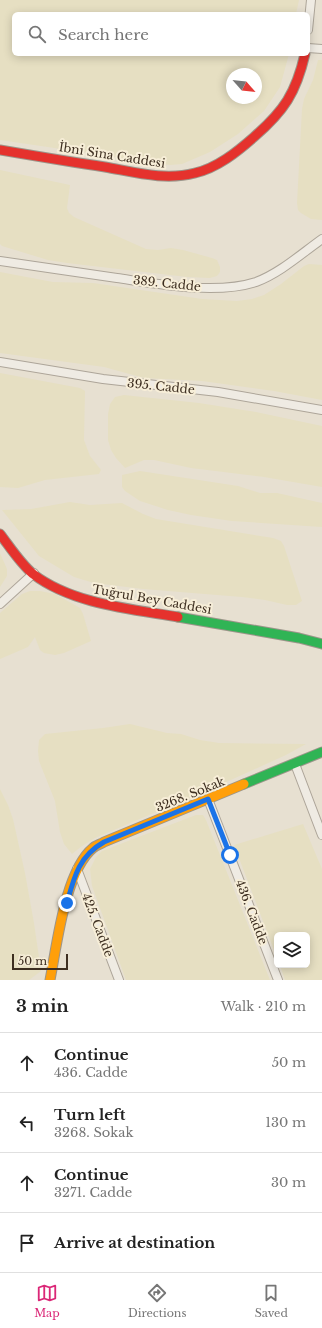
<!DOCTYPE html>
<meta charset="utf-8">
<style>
body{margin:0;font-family:"Libre Baskerville",serif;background:#f2f2f2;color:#222}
.controls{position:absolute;right:12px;bottom:12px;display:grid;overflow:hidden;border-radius:6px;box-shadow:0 2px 10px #0003}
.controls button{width:36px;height:36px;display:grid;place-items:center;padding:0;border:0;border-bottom:1px solid #e0e0e0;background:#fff;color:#222;font:20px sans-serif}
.compass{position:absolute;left:226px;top:68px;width:36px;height:36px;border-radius:50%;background:#fff;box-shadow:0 2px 10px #0003;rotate:117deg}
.scale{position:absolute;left:12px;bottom:10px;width:56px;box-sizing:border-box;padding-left:4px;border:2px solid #3d2e20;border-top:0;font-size:11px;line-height:14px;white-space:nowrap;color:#3d2e20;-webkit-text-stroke:3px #f7eed8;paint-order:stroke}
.stop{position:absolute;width:12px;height:12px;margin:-9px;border:3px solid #1a73e8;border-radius:50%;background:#fff}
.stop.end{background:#1a73e8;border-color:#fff;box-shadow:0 1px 4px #0008}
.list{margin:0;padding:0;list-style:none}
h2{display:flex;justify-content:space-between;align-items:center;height:52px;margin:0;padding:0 16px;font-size:17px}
h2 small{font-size:13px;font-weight:400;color:#767676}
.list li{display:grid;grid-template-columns:26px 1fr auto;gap:12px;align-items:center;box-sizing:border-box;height:60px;padding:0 16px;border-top:1px solid #e0e0e0}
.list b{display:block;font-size:15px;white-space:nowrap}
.list p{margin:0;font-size:13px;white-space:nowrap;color:#767676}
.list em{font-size:13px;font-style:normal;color:#767676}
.icon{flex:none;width:22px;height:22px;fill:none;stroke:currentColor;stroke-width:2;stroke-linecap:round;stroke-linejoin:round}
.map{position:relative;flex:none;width:322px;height:980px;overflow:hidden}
.search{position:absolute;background:#fff;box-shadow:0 2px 10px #0003;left:12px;right:12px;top:12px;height:44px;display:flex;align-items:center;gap:10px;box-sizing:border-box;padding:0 14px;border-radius:6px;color:#767676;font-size:15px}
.sheet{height:292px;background:#fff}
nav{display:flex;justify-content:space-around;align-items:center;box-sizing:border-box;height:56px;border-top:1px solid #e0e0e0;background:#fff;font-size:11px;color:#767676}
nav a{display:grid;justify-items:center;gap:2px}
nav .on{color:#db2777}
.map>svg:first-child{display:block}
.farmland{fill:#e6dfc2;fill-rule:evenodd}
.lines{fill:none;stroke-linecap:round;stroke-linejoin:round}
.street-casing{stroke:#ada599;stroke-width:10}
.fast-casing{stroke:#9c958a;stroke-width:11}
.slow-casing{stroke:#9c958a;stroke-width:11}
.jam-casing{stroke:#9c958a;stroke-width:11}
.street{stroke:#efebe3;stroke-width:8}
.fast{stroke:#30b455;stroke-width:9}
.slow{stroke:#ff9f0a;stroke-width:9}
.jam{stroke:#e5322d;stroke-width:9}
.route{stroke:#1a73e8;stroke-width:5}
.labels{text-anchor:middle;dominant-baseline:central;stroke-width:4;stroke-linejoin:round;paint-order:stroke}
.street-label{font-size:12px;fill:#3d2e20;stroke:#f7eed8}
</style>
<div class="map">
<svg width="322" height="980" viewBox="0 0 322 980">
<rect width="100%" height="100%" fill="#e7e0d1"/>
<!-- farmland -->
<g class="farmland">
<path d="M0,0H299L296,14H14V54H289L280,87L264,111L238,134L210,152L182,164L170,165L0,140ZM232,74H256V98H232Z"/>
<polygon points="318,60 322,60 322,220 311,219 301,213 298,210 297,203 302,109 304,99 313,80"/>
<polygon points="0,170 70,185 67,208 69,213 74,217 146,249 158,250 171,248 183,250 212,258 217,260 220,267 220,272 217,276 210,278 187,277 67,263 48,260 2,246 0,244"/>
<polygon points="309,264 322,265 322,400 274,391 202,381 144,378 104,367 0,353 0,272 53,282 93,283 202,299 237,301 252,299 264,295 281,284 304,266"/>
<polygon points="0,373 80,388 85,391 84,440 90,456 101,470 99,474 45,480 18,488 0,487"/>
<polygon points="124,395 199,403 256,412 322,426 322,487 264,477 191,468 154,460 144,460 125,468 116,458 111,450 108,440 108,414 110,404 115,397"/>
<polygon points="140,471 238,486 260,493 277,493 322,503 322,527 232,521 191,515 168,510 140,501 125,491 122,487 122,475"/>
<polygon points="70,502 90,505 122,503 143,514 156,519 273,538 281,541 284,546 302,601 296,605 287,605 265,600 242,597 143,589 94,583 74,577 39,556 2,510 31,509"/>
<polygon points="0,553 7,569 7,576 0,587"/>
<polygon points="30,591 40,591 55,594 80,608 83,614 91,641 64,653 55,655 44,653 40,650 35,637 28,647 0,659 0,613 22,594"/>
<polygon points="130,724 167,733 181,734 200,740 219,743 306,744 286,755 222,784 95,838 82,846 72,854 64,844 60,832 55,801 39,761 38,751 39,740 45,734 103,728"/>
<polygon points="0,789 8,805 13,819 25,873 34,923 41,971 29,980 0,980"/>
<polygon points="196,815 203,815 206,820 270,980 126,980 92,886 90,869 96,857 102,851"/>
<polygon points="303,824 322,869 322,980 285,980 280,965 307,965 307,935 277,935 277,958 234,845"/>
</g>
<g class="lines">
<!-- street casing -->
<g class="street-casing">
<g id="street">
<polyline points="308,30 311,0"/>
<polyline points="308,48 322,49"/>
<path d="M0,261C39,267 78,272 117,278C158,284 216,295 256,282C280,273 301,254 322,239"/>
<polyline points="0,362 103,379 218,392 322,410"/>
<polyline points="0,604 34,573"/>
<polyline points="295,764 322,835"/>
<polyline points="208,799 278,980"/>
<polyline points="77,869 119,980"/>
</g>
</g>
<!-- fast casing -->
<g class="fast-casing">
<g id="fast">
<polyline points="178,617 299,638 322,644"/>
<polyline points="244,784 322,752"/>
</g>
</g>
<!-- slow casing -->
<g class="slow-casing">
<path id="slow" d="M50,980C57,945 65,871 93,848C96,845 101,844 104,842L244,784"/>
</g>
<!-- jam casing -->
<g class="jam-casing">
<g id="jam">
<path d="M0,150C35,156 70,162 105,167C134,172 165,181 195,173C217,168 237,152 254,137C284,111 296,93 305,54"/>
<path d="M0,534C10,547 20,563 33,574C72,604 131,609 178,617"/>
</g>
</g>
<!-- street -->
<use href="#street" class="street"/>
<!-- fast -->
<use href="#fast" class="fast"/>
<!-- slow -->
<use href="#slow" class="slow"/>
<!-- jam -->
<use href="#jam" class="jam"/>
</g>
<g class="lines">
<!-- route -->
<path class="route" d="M67,903C74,877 79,856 104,842L208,799L230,855"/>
</g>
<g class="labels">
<!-- street labels -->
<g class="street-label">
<text transform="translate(112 155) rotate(9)">İbni Sina Caddesi</text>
<text transform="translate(167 283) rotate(6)">389. Cadde</text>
<text transform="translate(161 386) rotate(6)">395. Cadde</text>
<text transform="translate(152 599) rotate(10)">Tuğrul Bey Caddesi</text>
<text transform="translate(190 794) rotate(-22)">3268. Sokak</text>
<text transform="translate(252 912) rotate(69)">436. Cadde</text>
<text transform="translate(98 925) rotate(69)">425. Cadde</text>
</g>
</g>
</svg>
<div class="controls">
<button><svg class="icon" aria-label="layers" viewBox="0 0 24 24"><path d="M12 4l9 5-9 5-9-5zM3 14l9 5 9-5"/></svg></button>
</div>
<svg class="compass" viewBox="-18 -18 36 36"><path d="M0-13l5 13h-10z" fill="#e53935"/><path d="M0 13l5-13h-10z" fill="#767676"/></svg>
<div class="scale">50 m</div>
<div class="stop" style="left:230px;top:855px"></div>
<div class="stop end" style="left:67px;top:903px"></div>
<div class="search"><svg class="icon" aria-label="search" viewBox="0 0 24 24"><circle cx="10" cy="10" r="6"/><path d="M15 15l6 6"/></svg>Search here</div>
</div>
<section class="sheet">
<h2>3 min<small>Walk · 210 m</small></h2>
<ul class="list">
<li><svg class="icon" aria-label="ahead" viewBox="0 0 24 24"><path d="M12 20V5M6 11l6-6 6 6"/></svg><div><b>Continue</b><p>436. Cadde</p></div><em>50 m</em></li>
<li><svg class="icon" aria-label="left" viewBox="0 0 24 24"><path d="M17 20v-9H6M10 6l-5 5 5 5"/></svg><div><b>Turn left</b><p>3268. Sokak</p></div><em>130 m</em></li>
<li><svg class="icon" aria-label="ahead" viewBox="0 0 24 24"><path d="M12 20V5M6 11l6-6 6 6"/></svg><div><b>Continue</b><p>3271. Cadde</p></div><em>30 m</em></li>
<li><svg class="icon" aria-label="arrive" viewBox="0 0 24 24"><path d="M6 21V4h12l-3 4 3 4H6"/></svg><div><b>Arrive at destination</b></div></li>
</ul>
</section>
<nav>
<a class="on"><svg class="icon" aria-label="map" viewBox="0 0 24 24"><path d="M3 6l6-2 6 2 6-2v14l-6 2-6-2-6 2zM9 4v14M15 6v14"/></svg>Map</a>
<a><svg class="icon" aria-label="directions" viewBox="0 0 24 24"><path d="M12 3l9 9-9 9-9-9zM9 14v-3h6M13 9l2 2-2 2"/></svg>Directions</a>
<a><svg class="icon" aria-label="saved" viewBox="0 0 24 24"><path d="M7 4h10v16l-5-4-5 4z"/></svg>Saved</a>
</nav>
